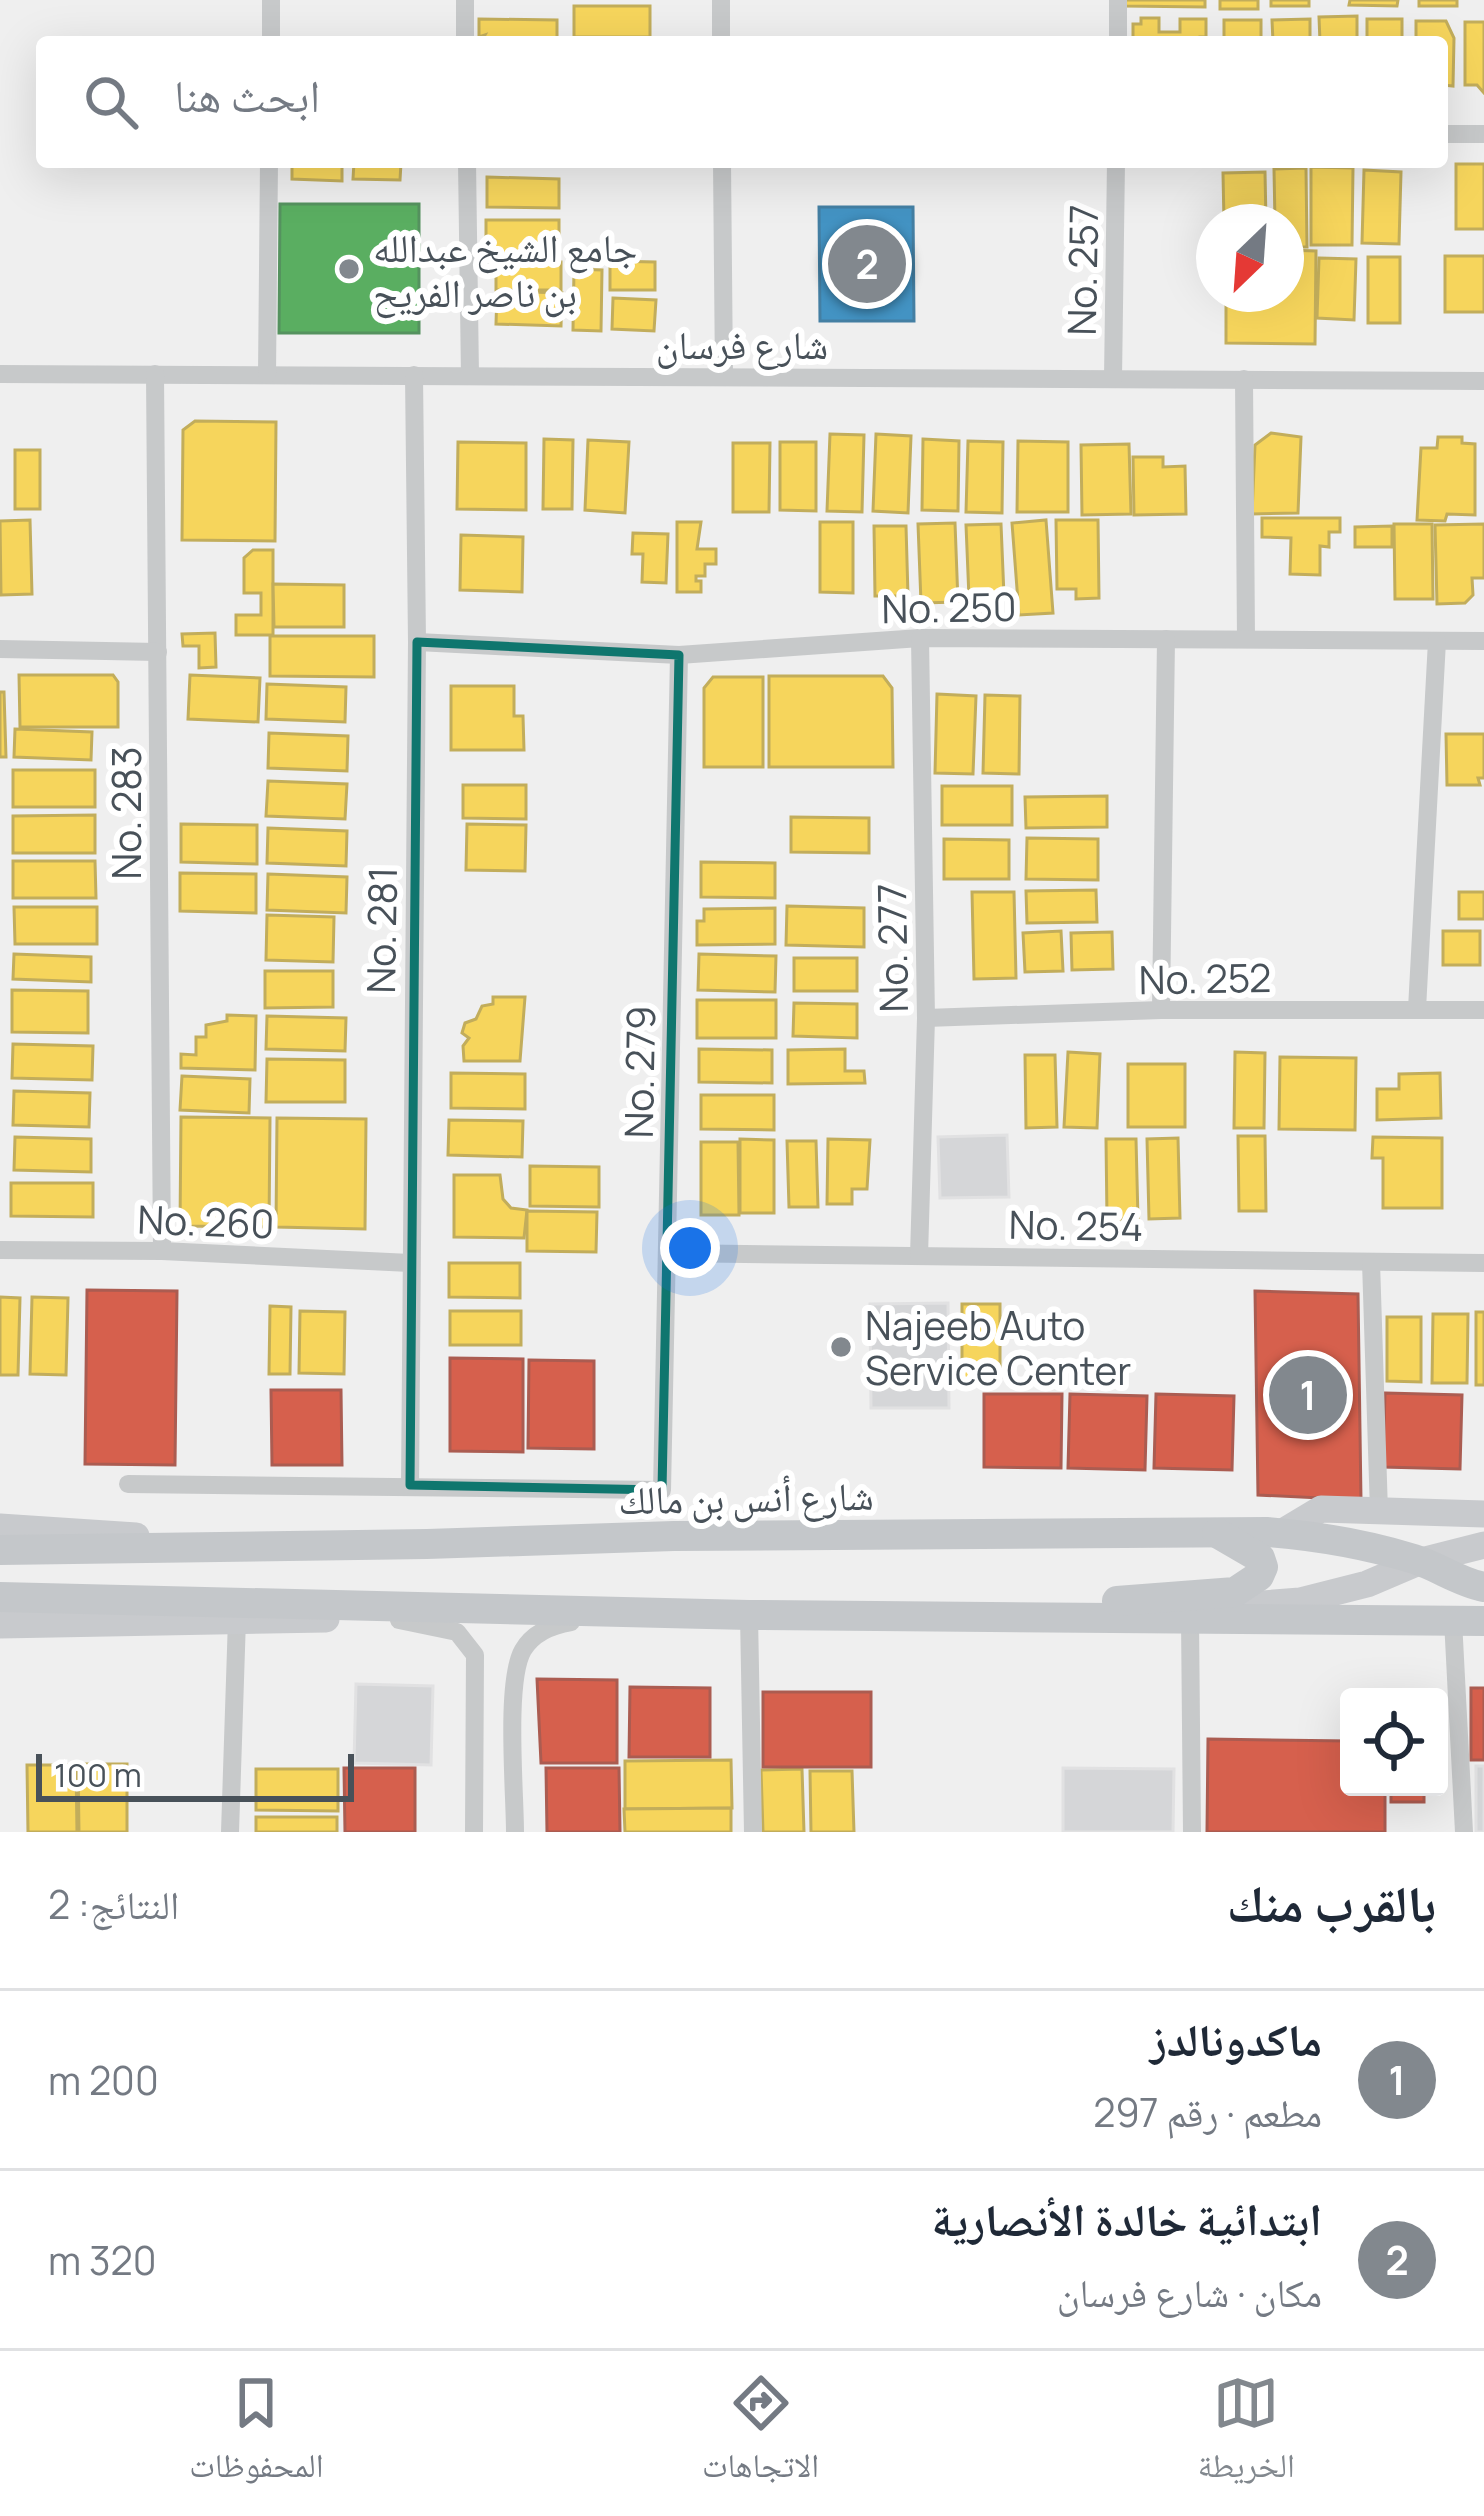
<!DOCTYPE html>
<html lang="ar">
<meta charset="utf-8">
<style>
body{margin:0;font-family:Manrope,"Noto Naskh Arabic",sans-serif;background:#f6f6f7;color:#1f2937;direction:rtl}
.controls{position:absolute;right:36px;bottom:36px;display:grid;overflow:hidden;border-radius:12px;box-shadow:0 12px 48px #0002}
.controls button{width:108px;height:108px;display:grid;place-items:center;padding:0;border:0;border-bottom:3px solid #e0e1e3;background:#fff;color:#1f2937;font:60px sans-serif}
.compass{position:absolute;left:1196px;top:204px;width:108px;height:108px;border-radius:50%;background:#fff;box-shadow:0 12px 48px #0002;rotate:205deg}
.scale{position:absolute;left:36px;bottom:30px;width:318px;box-sizing:border-box;padding-left:12px;border:6px solid #485159;border-top:0;font-size:33px;line-height:42px;white-space:nowrap;color:#485159;-webkit-text-stroke:9px #fff;paint-order:stroke}
.you{position:absolute;left:690px;top:1248px;width:42px;height:42px;margin:-30px;border:9px solid #fff;border-radius:50%;background:#1a73e8;box-shadow:0 0 0 18px #1a73e833}
.badge{display:grid;place-items:center;width:78px;height:78px;border-radius:50%;background:#82888e;color:#fff;font-size:39px;font-weight:700}
.pin{position:absolute;translate:-50% -50%;border:6px solid #fff;box-shadow:0 3px 12px #0006}
.list{margin:0;padding:0;list-style:none}
h2{display:flex;justify-content:space-between;align-items:center;height:156px;margin:0;padding:0 48px;font-size:51px}
h2 small{font-size:39px;font-weight:400;color:#747a83}
.list li{display:grid;grid-template-columns:78px 1fr auto;gap:36px;align-items:center;box-sizing:border-box;height:180px;padding:0 48px;border-top:3px solid #e0e1e3}
.list b{display:block;font-size:45px;white-space:nowrap}
.list p{margin:0;font-size:39px;white-space:nowrap;color:#747a83}
.list em{font-size:39px;font-style:normal;color:#747a83}
.icon{flex:none;width:66px;height:66px;fill:none;stroke:currentColor;stroke-width:2;stroke-linecap:round;stroke-linejoin:round}
.map{position:relative;flex:none;width:1484px;height:1832px;overflow:hidden;direction:ltr}
.search{position:absolute;background:#fff;box-shadow:0 12px 48px #0002;left:36px;right:36px;top:36px;height:132px;display:flex;align-items:center;gap:30px;box-sizing:border-box;padding:0 42px;border-radius:12px;color:#747a83;font-size:45px}
.sheet{height:516px;background:#fff}
nav{display:flex;justify-content:space-around;align-items:center;box-sizing:border-box;height:168px;border-top:3px solid #e0e1e3;background:#fff;font-size:33px;color:#747a83}
nav a{display:grid;justify-items:center;gap:6px}
nav .on{color:#82888e}
.map>svg:first-child{display:block}
.homes{fill:#f6d55c;stroke:#c2ad5b;stroke-width:3}
.shops{fill:#d6604d;stroke:#ab5c51;stroke-width:3}
.schools{fill:#4393c3;stroke:#447fa3;stroke-width:3}
.public{fill:#5aae61;stroke:#55925f;stroke-width:3}
.building{fill:#d5d6d8;stroke:#e1e1e2;stroke-width:3}
.lines{fill:none;stroke-linecap:round;stroke-linejoin:round}
.street{stroke:#c7c9ca;stroke-width:18}
.secondary{stroke:#c8cacd;stroke-width:27}
.primary{stroke:#c4c7ca;stroke-width:30}
.marked{fill:none;stroke:#0f766e;stroke-width:9;stroke-linejoin:round}
.poi-dot{fill:#82888e;stroke:#fff;stroke-width:4.5}
.labels{text-anchor:middle;dominant-baseline:central;stroke-width:12;stroke-linejoin:round;paint-order:stroke}
.poi-label{font-size:39px;fill:#485159;stroke:#fff;text-anchor:start}
.street-label{font-size:39px;fill:#485159;stroke:#fff}
</style>
<div class="map">
<svg width="1484" height="1832" viewBox="0 0 1484 1832">
<rect width="100%" height="100%" fill="#efefef"/>
<!-- homes -->
<g class="homes">
<polygon points="1125,0 1205,0 1205,7 1125,6"/>
<rect x="1220" y="0" width="38" height="9"/>
<rect x="1271" y="0" width="38" height="6"/>
<polygon points="1350,0 1398,0 1397,6 1349,5"/>
<rect x="1419" y="0" width="38" height="6"/>
<rect x="574" y="6" width="76" height="31"/>
<polygon points="1357,16 1357,42 1320,42 1319,17"/>
<polygon points="1141,18 1159,18 1159,32 1180,32 1180,19 1206,19 1206,37 1200,37 1200,42 1133,42 1133,24 1141,24"/>
<polygon points="479,19 557,20 557,42 481,42 485,35 479,37"/>
<polygon points="1310,19 1310,42 1273,42 1272,20"/>
<rect x="1367" y="19" width="35" height="23"/>
<rect x="1224" y="20" width="37" height="22"/>
<polygon points="1416,21 1446,21 1454,38 1453,86 1442,85 1442,42 1416,42"/>
<polygon points="1465,22 1484,22 1484,93 1477,85 1465,85"/>
<polygon points="282,162 342,162 342,181 292,179 292,163"/>
<polygon points="354,162 413,162 401,163 400,180 353,179"/>
<polygon points="563,162 644,162 644,165 563,166"/>
<rect x="1456" y="164" width="28" height="65"/>
<polygon points="1311,167 1353,168 1352,245 1311,245"/>
<polygon points="1306,168 1307,247 1286,247 1286,222 1275,222 1274,169"/>
<polygon points="1364,170 1401,172 1399,244 1362,243"/>
<polygon points="1265,172 1266,222 1224,222 1223,173"/>
<polygon points="487,177 559,179 559,208 487,207"/>
<polygon points="486,220 559,220 559,253 486,254"/>
<polygon points="1286,250 1316,251 1315,344 1226,343 1226,294 1286,294"/>
<rect x="1445" y="256" width="39" height="56"/>
<rect x="1368" y="257" width="32" height="66"/>
<polygon points="1319,258 1356,259 1354,320 1317,318"/>
<polygon points="610,261 655,262 655,290 610,290"/>
<rect x="496" y="262" width="65" height="28"/>
<polygon points="574,269 602,270 601,331 573,330"/>
<polygon points="497,291 562,293 561,326 496,324"/>
<polygon points="613,298 656,300 654,331 612,329"/>
<polygon points="195,421 276,422 275,541 182,540 183,430"/>
<polygon points="1271,433 1301,437 1298,513 1252,514 1255,445"/>
<polygon points="830,434 864,435 862,512 827,511"/>
<polygon points="876,434 911,436 908,513 873,511"/>
<polygon points="1438,437 1462,437 1462,443 1475,444 1475,515 1447,514 1445,521 1417,520 1421,448 1437,448"/>
<polygon points="544,439 573,440 572,509 543,509"/>
<polygon points="923,439 959,441 958,511 922,510"/>
<polygon points="588,440 629,442 625,513 585,510"/>
<polygon points="968,441 1003,442 1002,513 966,512"/>
<polygon points="1018,441 1068,442 1068,512 1017,512"/>
<polygon points="458,442 526,443 526,510 457,509"/>
<polygon points="780,442 816,442 816,511 780,510"/>
<polygon points="733,443 770,443 769,512 733,512"/>
<polygon points="1129,444 1131,514 1082,515 1081,445"/>
<rect x="15" y="450" width="25" height="59"/>
<polygon points="1133,457 1163,457 1163,467 1185,466 1186,514 1134,515"/>
<polygon points="1262,518 1340,518 1340,532 1329,532 1329,547 1320,546 1320,575 1290,574 1291,538 1262,537"/>
<polygon points="30,520 32,594 1,595 0,521"/>
<polygon points="1046,520 1053,613 1019,615 1012,523"/>
<polygon points="1056,520 1098,520 1099,598 1076,599 1076,589 1057,589"/>
<polygon points="677,522 701,522 697,549 716,549 716,564 705,564 705,576 696,576 696,581 701,581 701,592 677,592"/>
<polygon points="820,522 853,522 853,593 820,592"/>
<polygon points="955,523 958,602 921,603 918,524"/>
<polygon points="1001,524 1004,596 969,598 966,525"/>
<polygon points="1394,524 1432,524 1433,599 1395,599"/>
<polygon points="1484,524 1484,578 1472,578 1473,595 1465,603 1437,604 1435,525"/>
<polygon points="874,526 906,526 908,596 875,596"/>
<polygon points="1392,526 1392,547 1355,547 1355,527"/>
<polygon points="633,533 668,534 666,583 642,582 643,554 632,554"/>
<polygon points="461,535 523,537 522,592 460,590"/>
<polygon points="253,550 273,550 273,635 236,635 236,615 261,615 261,593 244,593 244,558"/>
<polygon points="273,584 344,585 344,627 274,627"/>
<polygon points="215,633 216,667 199,668 199,646 183,646 182,634"/>
<polygon points="270,636 374,636 374,677 270,676"/>
<polygon points="19,675 113,675 118,682 118,727 20,727"/>
<polygon points="190,675 260,678 258,722 188,719"/>
<polygon points="769,676 883,676 892,688 893,767 769,767"/>
<polygon points="713,677 763,677 763,767 704,767 704,688"/>
<polygon points="267,684 346,687 345,722 266,719"/>
<polygon points="451,686 514,686 514,716 523,716 524,750 451,750"/>
<polygon points="0,692 4,692 6,757 0,757"/>
<polygon points="937,694 976,696 973,774 935,773"/>
<polygon points="985,695 1020,696 1019,774 983,773"/>
<polygon points="15,729 92,732 91,760 14,757"/>
<polygon points="269,733 348,736 347,771 268,768"/>
<polygon points="1446,734 1484,734 1484,778 1478,778 1480,785 1447,785"/>
<rect x="13" y="770" width="82" height="37"/>
<polygon points="268,781 347,784 345,819 266,816"/>
<polygon points="463,785 526,785 526,819 463,818"/>
<rect x="942" y="786" width="70" height="39"/>
<polygon points="1107,796 1107,827 1026,828 1025,797"/>
<polygon points="95,815 95,853 13,853 13,816"/>
<polygon points="791,817 869,818 869,853 791,852"/>
<polygon points="181,824 257,825 257,864 181,862"/>
<polygon points="467,824 526,825 525,871 466,870"/>
<polygon points="268,828 347,831 346,866 267,863"/>
<polygon points="1027,838 1098,839 1098,880 1026,879"/>
<polygon points="944,839 1009,840 1009,879 944,879"/>
<polygon points="13,861 95,861 96,898 13,898"/>
<polygon points="701,862 775,863 775,898 701,897"/>
<polygon points="180,873 256,874 256,913 180,911"/>
<polygon points="268,874 347,877 346,913 267,910"/>
<polygon points="1096,890 1097,922 1027,923 1026,891"/>
<polygon points="972,892 1014,892 1016,978 974,979"/>
<rect x="1459" y="892" width="25" height="27"/>
<polygon points="787,906 864,908 864,947 786,945"/>
<polygon points="14,907 97,907 97,944 15,944"/>
<polygon points="775,908 775,944 697,945 697,921 704,921 704,909"/>
<polygon points="267,915 334,917 333,962 266,960"/>
<polygon points="1061,931 1063,971 1025,972 1023,933"/>
<rect x="1443" y="931" width="37" height="34"/>
<polygon points="1112,932 1113,969 1072,970 1071,933"/>
<polygon points="14,954 91,957 91,982 13,979"/>
<polygon points="699,954 776,956 775,992 698,990"/>
<rect x="794" y="958" width="63" height="33"/>
<polygon points="265,971 333,971 333,1007 265,1008"/>
<polygon points="12,990 88,991 88,1033 12,1032"/>
<polygon points="493,997 525,997 520,1061 464,1061 463,1046 469,1038 462,1033 465,1023 476,1019 482,1006 493,1004"/>
<rect x="697" y="1000" width="79" height="38"/>
<polygon points="794,1003 857,1004 857,1038 793,1036"/>
<polygon points="227,1015 256,1016 255,1070 181,1068 181,1054 196,1055 196,1037 206,1037 206,1025 227,1021"/>
<polygon points="267,1016 346,1018 345,1051 266,1049"/>
<polygon points="13,1044 93,1046 92,1080 12,1078"/>
<polygon points="699,1049 772,1050 772,1083 699,1082"/>
<polygon points="845,1049 845,1071 864,1071 865,1083 788,1084 788,1050"/>
<polygon points="1068,1052 1100,1054 1097,1128 1064,1127"/>
<polygon points="1235,1052 1265,1053 1264,1128 1234,1128"/>
<polygon points="1025,1055 1055,1055 1057,1127 1026,1128"/>
<polygon points="1280,1057 1356,1058 1355,1130 1279,1129"/>
<polygon points="267,1059 345,1060 345,1102 266,1102"/>
<rect x="1128" y="1064" width="57" height="63"/>
<polygon points="451,1073 525,1074 525,1109 451,1108"/>
<polygon points="1440,1073 1441,1118 1377,1120 1377,1089 1399,1089 1399,1074"/>
<polygon points="182,1076 250,1079 249,1113 180,1110"/>
<polygon points="14,1091 90,1093 89,1127 13,1125"/>
<polygon points="701,1095 774,1095 774,1130 701,1129"/>
<polygon points="181,1117 270,1118 269,1227 180,1226"/>
<polygon points="277,1118 366,1119 365,1229 276,1227"/>
<polygon points="449,1120 523,1121 522,1157 448,1155"/>
<polygon points="1238,1136 1265,1136 1266,1211 1239,1211"/>
<polygon points="15,1137 91,1139 91,1172 14,1170"/>
<polygon points="1373,1137 1442,1138 1442,1208 1383,1208 1383,1158 1372,1158"/>
<polygon points="1178,1138 1180,1218 1149,1219 1147,1139"/>
<polygon points="740,1139 774,1140 774,1213 740,1213"/>
<polygon points="828,1139 870,1140 867,1189 852,1189 852,1204 827,1204"/>
<polygon points="1106,1139 1136,1139 1138,1219 1107,1219"/>
<polygon points="787,1141 816,1141 818,1207 789,1207"/>
<polygon points="701,1142 738,1142 739,1215 701,1215"/>
<polygon points="530,1166 599,1167 599,1207 530,1206"/>
<polygon points="454,1175 500,1175 503,1199 511,1208 527,1210 524,1238 454,1237"/>
<polygon points="11,1183 93,1183 93,1217 11,1216"/>
<polygon points="527,1211 597,1212 596,1252 527,1251"/>
<polygon points="449,1263 520,1263 520,1298 449,1297"/>
<polygon points="0,1297 20,1298 18,1375 0,1375"/>
<polygon points="32,1297 68,1298 66,1375 30,1374"/>
<rect x="962" y="1304" width="38" height="76"/>
<polygon points="270,1306 291,1307 290,1374 269,1374"/>
<polygon points="300,1311 345,1312 344,1374 299,1373"/>
<rect x="450" y="1311" width="71" height="34"/>
<rect x="1476" y="1312" width="8" height="73"/>
<polygon points="1433,1314 1468,1314 1467,1383 1432,1383"/>
<polygon points="1387,1317 1421,1317 1421,1382 1387,1381"/>
<polygon points="731,1760 732,1808 625,1809 625,1761"/>
<polygon points="78,1764 127,1764 127,1832 79,1832"/>
<polygon points="27,1765 76,1765 77,1832 28,1832"/>
<polygon points="256,1769 338,1769 338,1811 256,1810"/>
<polygon points="802,1769 804,1832 763,1832 761,1770"/>
<polygon points="810,1771 852,1771 854,1832 811,1832"/>
<polygon points="731,1808 731,1832 625,1832 624,1809"/>
<rect x="256" y="1817" width="81" height="15"/>
</g>
<!-- shops -->
<g class="shops">
<polygon points="87,1290 177,1291 175,1465 85,1464"/>
<polygon points="1255,1291 1358,1294 1361,1500 1258,1495"/>
<polygon points="450,1358 523,1359 523,1452 450,1451"/>
<polygon points="529,1360 594,1361 594,1449 528,1448"/>
<polygon points="271,1390 341,1390 342,1465 272,1465"/>
<polygon points="1385,1393 1462,1395 1460,1469 1383,1467"/>
<polygon points="984,1394 1062,1394 1061,1468 984,1467"/>
<polygon points="1070,1394 1147,1396 1145,1470 1068,1468"/>
<polygon points="1156,1394 1234,1396 1232,1470 1154,1468"/>
<polygon points="537,1679 617,1680 617,1763 541,1763"/>
<polygon points="630,1687 710,1688 710,1757 629,1757"/>
<rect x="1471" y="1688" width="13" height="72"/>
<rect x="763" y="1692" width="108" height="75"/>
<polygon points="1208,1739 1349,1741 1349,1787 1385,1787 1385,1832 1207,1832"/>
<polygon points="344,1768 415,1768 415,1832 345,1832"/>
<polygon points="546,1768 619,1768 620,1832 547,1832"/>
<rect x="1391" y="1787" width="33" height="15"/>
</g>
<!-- schools -->
<polygon class="schools" points="819,207 913,207 914,321 820,321"/>
<!-- public -->
<polygon class="public" points="280,204 419,204 419,333 279,333"/>
<!-- building -->
<g class="building">
<polygon points="1007,1135 1009,1197 940,1198 938,1137"/>
<polygon points="948,1303 949,1408 871,1408 870,1304"/>
<polygon points="356,1684 433,1686 431,1765 354,1763"/>
<rect x="1476" y="1766" width="8" height="66"/>
<polygon points="1063,1768 1174,1769 1173,1832 1063,1832"/>
</g>
<g class="lines">
<!-- street -->
<g class="street">
<polyline points="465,0 465,42"/>
<polyline points="721,0 721,42"/>
<polyline points="271,42 271,0"/>
<polyline points="1118,42 1118,0"/>
<polyline points="1442,134 1484,134"/>
<polyline points="467,162 470,376"/>
<polyline points="722,162 724,377"/>
<polyline points="0,374 1484,381"/>
<polyline points="155,374 162,1251"/>
<polyline points="267,375 269,162"/>
<polyline points="1113,379 1116,162"/>
<polyline points="1244,379 1246,639"/>
<polyline points="417,642 679,655 920,638 1484,641"/>
<polyline points="0,649 158,652"/>
<polyline points="1417,1009 1437,641"/>
<polyline points="1161,1010 1166,639"/>
<polyline points="926,1018 1161,1010 1484,1010"/>
<polyline points="0,1250 162,1251 410,1263"/>
<polyline points="668,1253 1484,1263"/>
<polyline points="919,1256 926,1018 920,638"/>
<polyline points="1371,1262 1379,1512"/>
<polyline points="128,1484 662,1490 679,655"/>
<polyline points="410,1485 417,642 414,375"/>
<polyline points="749,1615 753,1832"/>
<polyline points="1190,1619 1192,1832"/>
<polyline points="399,1620 457,1632 475,1655 474,1832"/>
<polyline points="1453,1620 1464,1832"/>
<polyline points="230,1832 237,1619"/>
<path d="M515,1832C515,1792 505,1681 523,1650C533,1633 553,1625 571,1622"/>
</g>
<!-- secondary -->
<g class="secondary">
<polyline points="0,1527 136,1536"/>
<polyline points="1281,1533 1321,1509 1484,1514"/>
<polyline points="1224,1607 1300,1601 1367,1584 1421,1561 1484,1545"/>
<polyline points="0,1625 326,1619"/>
</g>
<!-- primary -->
<g class="primary">
<path d="M0,1550L427,1544L674,1536L1267,1532C1318,1536 1365,1544 1414,1559C1439,1567 1459,1582 1484,1587"/>
<polyline points="0,1597 749,1615 1484,1621"/>
<polyline points="1117,1601 1235,1592 1259,1576 1263,1567 1260,1558 1217,1533"/>
</g>
</g>
<!-- marked area -->
<path class="marked" d="M417,642L679,655L662,1490L410,1485Z"/>
<!-- markers -->
<g class="poi-dot">
<circle cx="349" cy="269" r="12"/>
<circle cx="841" cy="1347" r="12"/>
</g>
<g class="labels">
<!-- poi labels -->
<g class="poi-label">
<text x="373" y="247">جامع الشيخ عبدالله<tspan x="373" dy="45">بن ناصر الفريح</tspan></text>
<text x="865" y="1325">Najeeb Auto<tspan x="865" dy="45">Service Center</tspan></text>
</g>
<!-- street labels -->
<g class="street-label">
<text transform="translate(1082 270) rotate(-89)">No. 257</text>
<text x="742" y="344">شارع فرسان</text>
<text transform="translate(949 607) rotate(-1)">No. 250</text>
<text transform="translate(126 813) rotate(-90)">No. 283</text>
<text transform="translate(381 930) rotate(-89)">No. 281</text>
<text transform="translate(892 948) rotate(-91)">No. 277</text>
<text transform="translate(1205 978) rotate(-1)">No. 252</text>
<text transform="translate(639 1072) rotate(-89)">No. 279</text>
<text transform="translate(206 1221) rotate(2)">No. 260</text>
<text transform="translate(1076 1225) rotate(1)">No. 254</text>
<text transform="translate(746 1497) rotate(-1)">شارع أنس بن مالك</text>
</g>
</g>
</svg>
<div class="controls">
<button><svg class="icon" aria-label="locate" viewBox="0 0 24 24"><circle cx="12" cy="12" r="6"/><path d="M12 2v4M12 18v4M2 12h4M18 12h4"/></svg></button>
</div>
<svg class="compass" viewBox="-18 -18 36 36"><path d="M0-13l5 13h-10z" fill="#e53935"/><path d="M0 13l5-13h-10z" fill="#747a83"/></svg>
<div class="scale">100 m</div>
<div class="you"></div>
<div class="pin badge" style="left:1308px;top:1395px">1</div>
<div class="pin badge" style="left:867px;top:264px">2</div>
<div class="search"><svg class="icon" aria-label="search" viewBox="0 0 24 24"><circle cx="10" cy="10" r="6"/><path d="M15 15l6 6"/></svg>ابحث هنا</div>
</div>
<section class="sheet">
<h2>بالقرب منك<small>النتائج: 2</small></h2>
<ul class="list">
<li><span class="badge">1</span><div><b>ماكدونالدز</b><p>مطعم · رقم 297</p></div><em>200 m</em></li>
<li><span class="badge">2</span><div><b>ابتدائية خالدة الأنصارية</b><p>مكان · شارع فرسان</p></div><em>320 m</em></li>
</ul>
</section>
<nav>
<a class="on"><svg class="icon" aria-label="map" viewBox="0 0 24 24"><path d="M3 6l6-2 6 2 6-2v14l-6 2-6-2-6 2zM9 4v14M15 6v14"/></svg>الخريطة</a>
<a><svg class="icon" aria-label="directions" viewBox="0 0 24 24"><path d="M12 3l9 9-9 9-9-9zM9 14v-3h6M13 9l2 2-2 2"/></svg>الاتجاهات</a>
<a><svg class="icon" aria-label="saved" viewBox="0 0 24 24"><path d="M7 4h10v16l-5-4-5 4z"/></svg>المحفوظات</a>
</nav>
